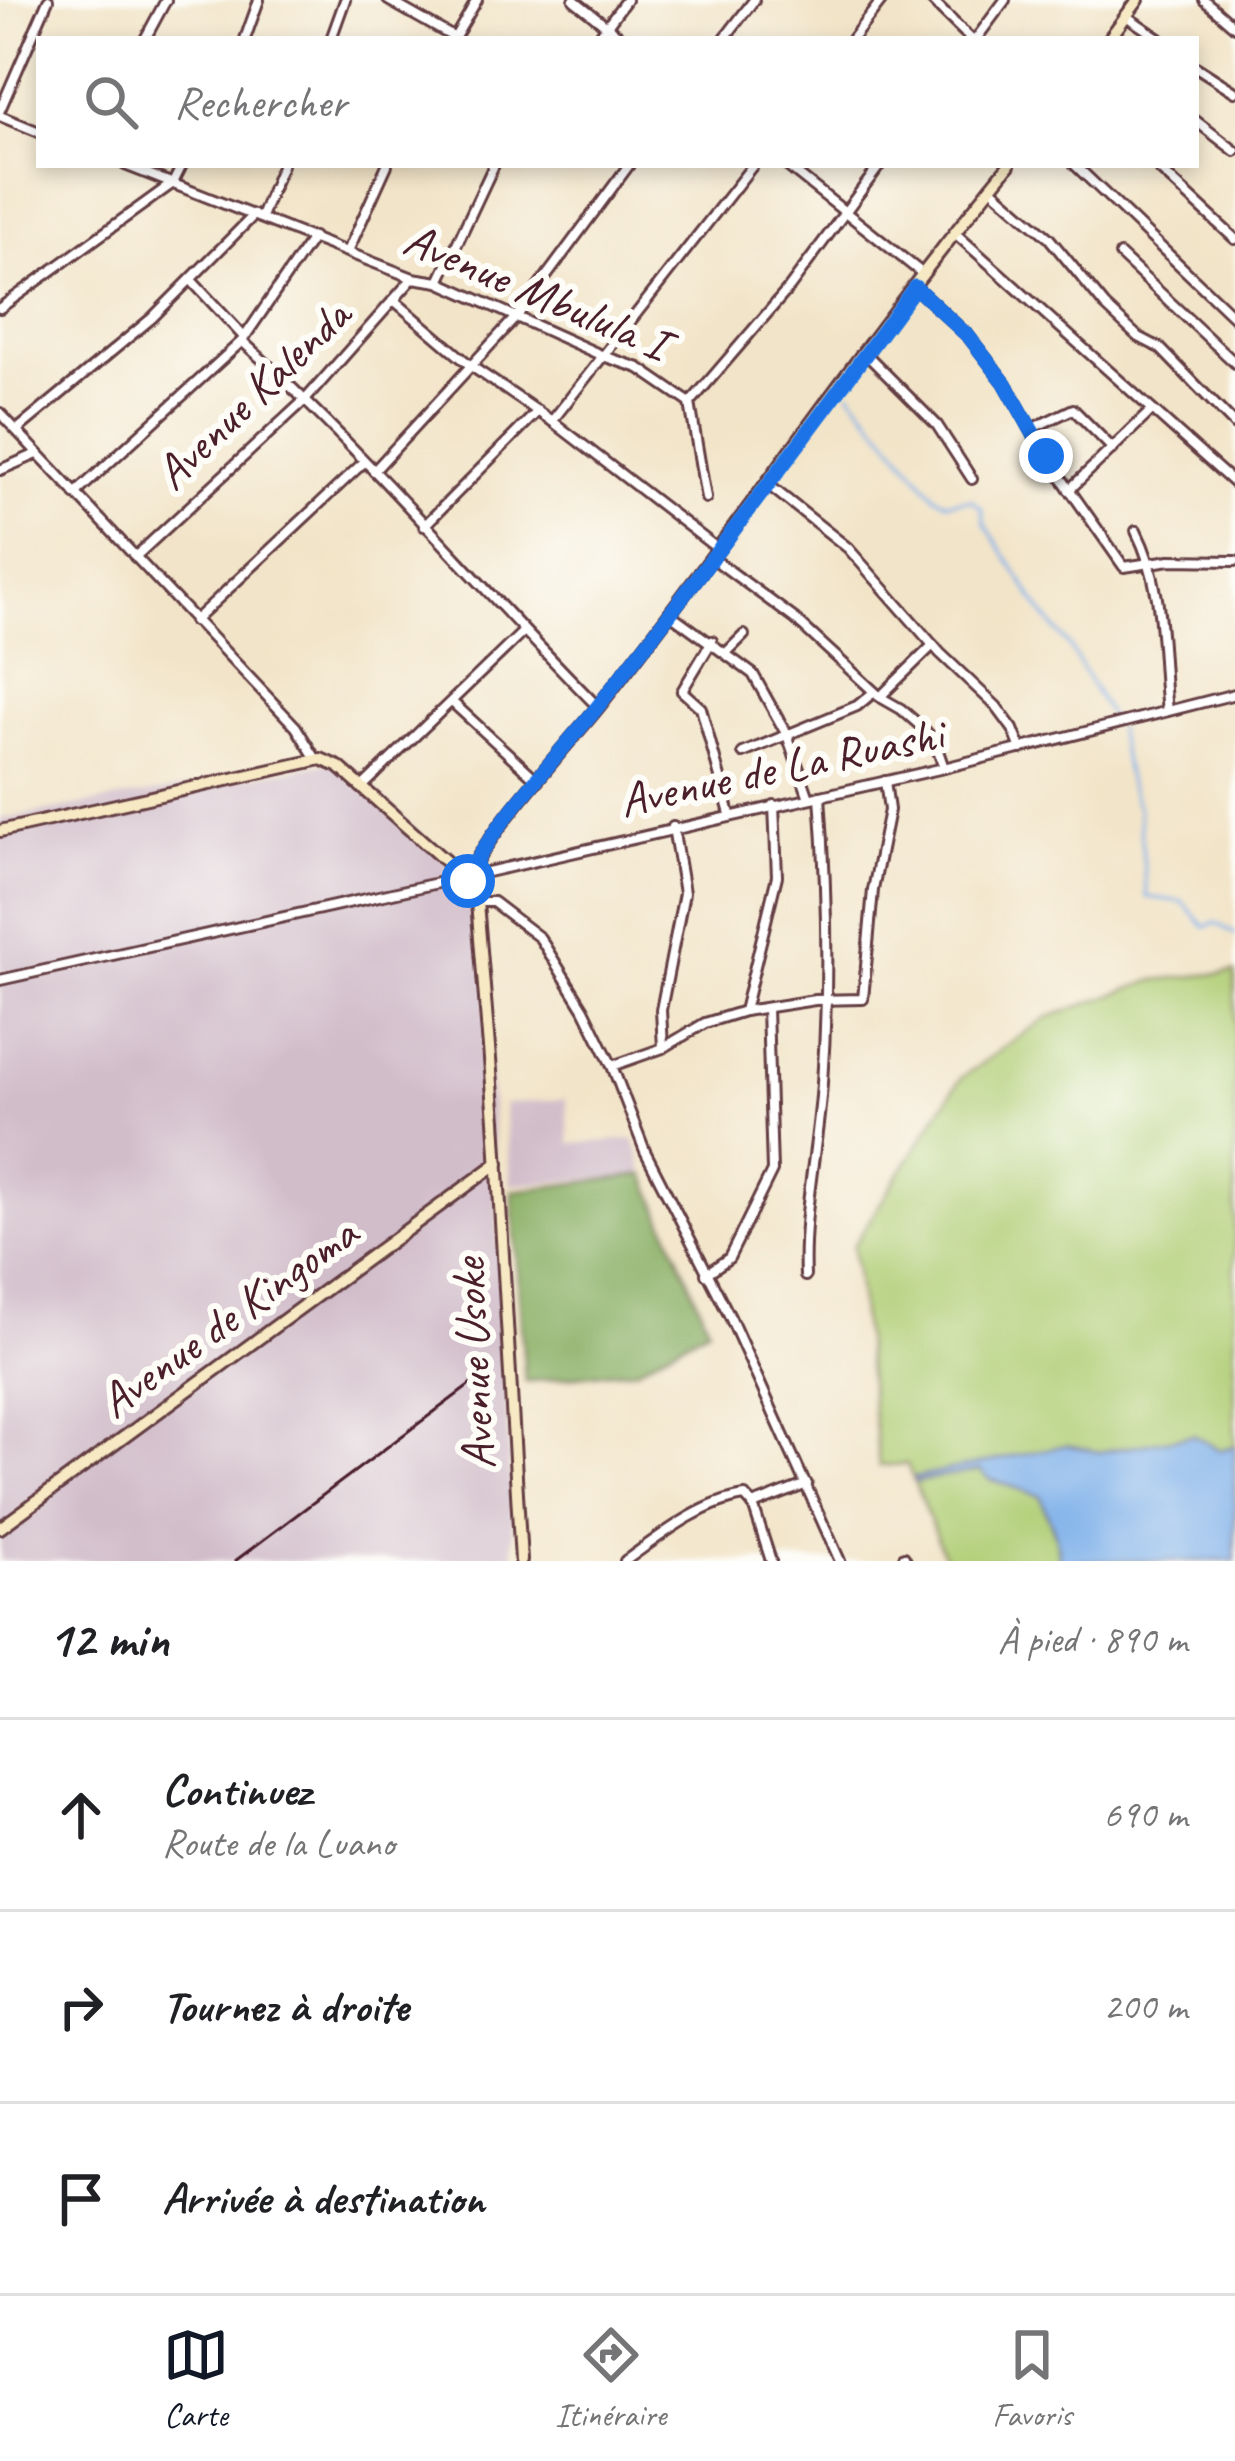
<!DOCTYPE html>
<html lang="fr">
<meta charset="utf-8">
<style>
body{margin:0;font-family:Caveat,sans-serif;background:#f2f2f2;color:#202124}
.stop{position:absolute;width:36px;height:36px;margin:-27px;border:9px solid #1a73e8;border-radius:50%;background:#fff}
.stop.end{background:#1a73e8;border-color:#fff;box-shadow:0 3px 12px #0008}
.list{margin:0;padding:0;list-style:none}
h2{display:flex;justify-content:space-between;align-items:center;height:156px;margin:0;padding:0 48px;font-size:51px}
h2 small{font-size:39px;font-weight:400;color:#757577}
.list li{display:grid;grid-template-columns:78px 1fr auto;gap:36px;align-items:center;box-sizing:border-box;height:192px;padding:0 48px;border-top:3px solid #e0e0e0}
.list b{display:block;font-size:45px;white-space:nowrap}
.list p{margin:0;font-size:39px;white-space:nowrap;color:#757577}
.list em{font-size:39px;font-style:normal;color:#757577}
.icon{flex:none;width:66px;height:66px;fill:none;stroke:currentColor;stroke-width:2;stroke-linecap:round;stroke-linejoin:round}
.map{position:relative;flex:none;width:1235px;height:1561px;overflow:hidden}
.search{position:absolute;background:#fff;box-shadow:0 6px 18px #0003;left:36px;right:36px;top:36px;height:132px;display:flex;align-items:center;gap:30px;box-sizing:border-box;padding:0 42px;border-radius:0px;color:#757577;font-size:45px}
.sheet{height:732px;background:#fff}
nav{display:flex;justify-content:space-around;align-items:center;box-sizing:border-box;height:168px;border-top:3px solid #e0e0e0;background:#fff;font-size:33px;color:#757577}
nav a{display:grid;justify-items:center;gap:6px}
nav .on{color:#111827}
.map>svg:first-child{display:block}
.industrial{fill:#d1bdca}
.green{fill:#b0ce76;stroke:#7d7650;stroke-width:3}
.forest{fill:#8cb167;stroke:#6b6849;stroke-width:3}
.water{fill:#7eb0ea;stroke:#64688a;stroke-width:3}
.lines{fill:none;stroke-linecap:round;stroke-linejoin:round}
.stream{stroke:#7eb0ea;stroke-width:3}
.street-casing{stroke:#633d43;stroke-width:14}
.secondary-casing{stroke:#633d43;stroke-width:16}
.street{stroke:#fff;stroke-width:8}
.secondary{stroke:#f6e9c3;stroke-width:10}
.rail{stroke:#4a1f2b;stroke-width:3}
.route{stroke:#1a73e8;stroke-width:15}
.labels{text-anchor:middle;dominant-baseline:central;stroke-width:12;stroke-linejoin:round;paint-order:stroke}
.street-label{font-size:48px;fill:#4a1f2b;stroke:#fdfcf7}
</style>
<div class="map">
<svg width="1235" height="1561" viewBox="0 0 1235 1561">
<rect width="100%" height="100%" fill="#fdfcf7"/>
<filter id="ink" filterUnits="userSpaceOnUse"><feTurbulence type="fractalNoise" baseFrequency=".00833" numOctaves="2"/><feDisplacementMap in="SourceGraphic" scale="24" xChannelSelector="R" yChannelSelector="G"/><feConvolveMatrix kernelMatrix="1 2 1 2 8 2 1 2 1" color-interpolation-filters="sRGB"/></filter>
<filter id="wash" filterUnits="userSpaceOnUse"><feTurbulence type="fractalNoise" baseFrequency=".004" numOctaves="4" result="noise"/><feDisplacementMap in="SourceGraphic" scale="48" xChannelSelector="R" yChannelSelector="G"/><feGaussianBlur stdDeviation="2.7" result="paint"/><feColorMatrix in="noise" values="0 0 0 0 0 0 0 0 0 0 0 0 0 0 0 0 0 1.4 0 .05"/><feComposite in="paint" operator="in"/></filter>
<g filter="url(#wash)">
<rect width="100%" height="100%" fill="#f2e4c8"/>
<!-- industrial -->
<g class="industrial">
<polygon points="345,760 482,896 514,1561 0,1561 0,819"/>
<polygon points="566,1099 570,1144 634,1139 645,1175 511,1185 504,1104"/>
</g>
<!-- green -->
<polygon class="green" points="1235,972 1235,1446 1220,1450 1193,1435 1099,1452 1066,1445 916,1482 980,1470 1040,1496 1056,1537 1059,1561 946,1561 907,1464 879,1466 853,1246 961,1078 1046,1018 1155,980"/>
<!-- forest -->
<polygon class="forest" points="645,1175 708,1327 636,1369 525,1382 512,1191"/>
<!-- water -->
<polygon class="water" points="1193,1435 1220,1450 1235,1446 1235,1561 1059,1561 1056,1536 1040,1496 989,1479 980,1470 915,1482 914,1478 1066,1445 1100,1452"/>
<g class="lines">
<!-- stream -->
<g class="stream">
<polyline points="850,392 935,496 947,502 972,500 982,509 985,524 1044,615 1069,646 1112,721"/>
<polyline points="1117,729 1129,784 1138,808 1147,897 1183,902 1205,927 1216,923 1235,934"/>
</g>
</g>
</g>
<g filter="url(#ink)">
<g class="lines">
<!-- street casing -->
<g class="street-casing">
<g id="street">
<polyline points="388,0 455,38"/>
<polyline points="574,0 623,39"/>
<polyline points="931,0 971,39"/>
<polyline points="1204,0 1235,27"/>
<polyline points="1126,16 1160,39"/>
<polyline points="145,39 166,0"/>
<polyline points="245,39 259,0"/>
<polyline points="331,39 345,0"/>
<polyline points="454,39 477,0"/>
<polyline points="597,39 626,0"/>
<polyline points="724,39 754,0"/>
<polyline points="852,39 882,0"/>
<polyline points="976,39 1005,0"/>
<polyline points="1196,67 1235,92"/>
<polyline points="0,110 48,0"/>
<polyline points="0,116 39,132"/>
<polyline points="1196,121 1235,151"/>
<polyline points="125,165 413,278 439,282 603,356 639,368 690,403 706,498"/>
<polyline points="786,165 923,274"/>
<polyline points="1075,165 1235,318"/>
<polyline points="1155,165 1235,239"/>
<polyline points="990,187 1049,238 1105,306 1137,336 1160,348 1235,425"/>
<polyline points="261,217 282,165"/>
<polyline points="956,234 1235,484"/>
<polyline points="348,251 387,165"/>
<polyline points="1120,255 1235,363"/>
<polyline points="192,281 244,337"/>
<polyline points="439,282 494,165"/>
<polyline points="915,287 969,337 1005,383 1046,456 1124,567 1170,560 1235,561"/>
<polyline points="396,302 471,366 552,421 718,549"/>
<polyline points="0,308 173,183 182,165"/>
<path d="M242,341C368,455 478,586 598,707"/>
<polyline points="866,354 937,425 972,479"/>
<polyline points="690,403 789,288 880,165"/>
<polyline points="0,413 296,727 316,759"/>
<polyline points="552,421 753,165"/>
<polyline points="1031,429 1073,409 1113,449"/>
<polyline points="17,430 152,318 254,215"/>
<polyline points="0,470 37,454"/>
<polyline points="374,471 517,316 629,165"/>
<polyline points="766,483 848,548 940,653 996,706 1013,729 1021,749"/>
<polyline points="1069,490 1151,411"/>
<polyline points="75,494 242,341 313,237"/>
<polyline points="424,526 538,411"/>
<path d="M1136,531C1165,588 1160,649 1167,711"/>
<polyline points="135,557 306,399 413,278"/>
<polyline points="711,557 795,619 880,697 901,709 924,729 935,742 944,768"/>
<polyline points="669,613 753,674 787,735 809,798"/>
<polyline points="194,621 364,462"/>
<polyline points="712,641 682,691 701,708 730,814"/>
<polyline points="727,652 744,635"/>
<polyline points="880,697 933,645"/>
<polyline points="453,703 538,781"/>
<polyline points="743,753 857,706 874,692"/>
<polyline points="361,788 524,631"/>
<polyline points="470,876 944,768 1235,694"/>
<polyline points="477,902 493,902 540,938 584,1009 612,1066 645,1151 730,1317 840,1561"/>
<polyline points="0,980 460,878"/>
<polyline points="744,1011 777,876 774,805"/>
<polyline points="663,1048 661,1010 684,893 673,827"/>
<polyline points="612,1066 663,1048 705,1023 744,1011 815,1000 863,999 873,890 889,810 885,781"/>
<polyline points="706,1274 729,1258 772,1171 767,1008"/>
<path d="M805,1276C802,1212 818,1147 822,1083C829,988 827,890 820,796"/>
<polyline points="753,1505 771,1561"/>
<polyline points="753,1505 807,1484"/>
<polyline points="904,1557 906,1561"/>
<path d="M625,1561C660,1536 702,1502 745,1496L753,1505"/>
</g>
</g>
<!-- secondary casing -->
<g class="secondary-casing">
<g id="secondary">
<polyline points="1109,39 1138,0"/>
<polyline points="0,831 321,759 339,767 468,881"/>
<path d="M468,881C475,845 571,741 599,706C738,528 866,340 1009,165"/>
<polyline points="468,881 477,902 495,1120 521,1561"/>
<polyline points="0,1528 498,1163"/>
</g>
</g>
<!-- street -->
<use href="#street" class="street"/>
<!-- secondary -->
<use href="#secondary" class="secondary"/>
<!-- rail -->
<polyline class="rail" points="235,1561 482,1376"/>
</g>
</g>
<g class="lines" filter="url(#ink)">
<!-- route -->
<path class="route" d="M468,881C475,844 571,741 599,705C706,568 812,428 915,287L969,337L1005,383L1046,456"/>
</g>
<g class="labels">
<!-- street labels -->
<g class="street-label">
<text transform="translate(536 291) rotate(23)">Avenue Mbulula I</text>
<text transform="translate(252 394) rotate(-44)">Avenue Kalenda</text>
<text transform="translate(781 767) rotate(-12)">Avenue de La Ruashi</text>
<text transform="translate(228 1317) rotate(-36)">Avenue de Kingoma</text>
<text transform="translate(473 1364) rotate(-93)">Avenue Usoke</text>
</g>
</g>
</svg>
<div class="stop" style="left:468px;top:881px"></div>
<div class="stop end" style="left:1046px;top:456px"></div>
<div class="search"><svg class="icon" aria-label="search" viewBox="0 0 24 24"><circle cx="10" cy="10" r="6"/><path d="M15 15l6 6"/></svg>Rechercher</div>
</div>
<section class="sheet">
<h2>12 min<small>À pied · 890 m</small></h2>
<ul class="list">
<li><svg class="icon" aria-label="ahead" viewBox="0 0 24 24"><path d="M12 20V5M6 11l6-6 6 6"/></svg><div><b>Continuez</b><p>Route de la Luano</p></div><em>690 m</em></li>
<li><svg class="icon" aria-label="right" viewBox="0 0 24 24"><path d="M7 20v-9h11M14 6l5 5-5 5"/></svg><div><b>Tournez à droite</b></div><em>200 m</em></li>
<li><svg class="icon" aria-label="arrive" viewBox="0 0 24 24"><path d="M6 21V4h12l-3 4 3 4H6"/></svg><div><b>Arrivée à destination</b></div></li>
</ul>
</section>
<nav>
<a class="on"><svg class="icon" aria-label="map" viewBox="0 0 24 24"><path d="M3 6l6-2 6 2 6-2v14l-6 2-6-2-6 2zM9 4v14M15 6v14"/></svg>Carte</a>
<a><svg class="icon" aria-label="directions" viewBox="0 0 24 24"><path d="M12 3l9 9-9 9-9-9zM9 14v-3h6M13 9l2 2-2 2"/></svg>Itinéraire</a>
<a><svg class="icon" aria-label="saved" viewBox="0 0 24 24"><path d="M7 4h10v16l-5-4-5 4z"/></svg>Favoris</a>
</nav>
